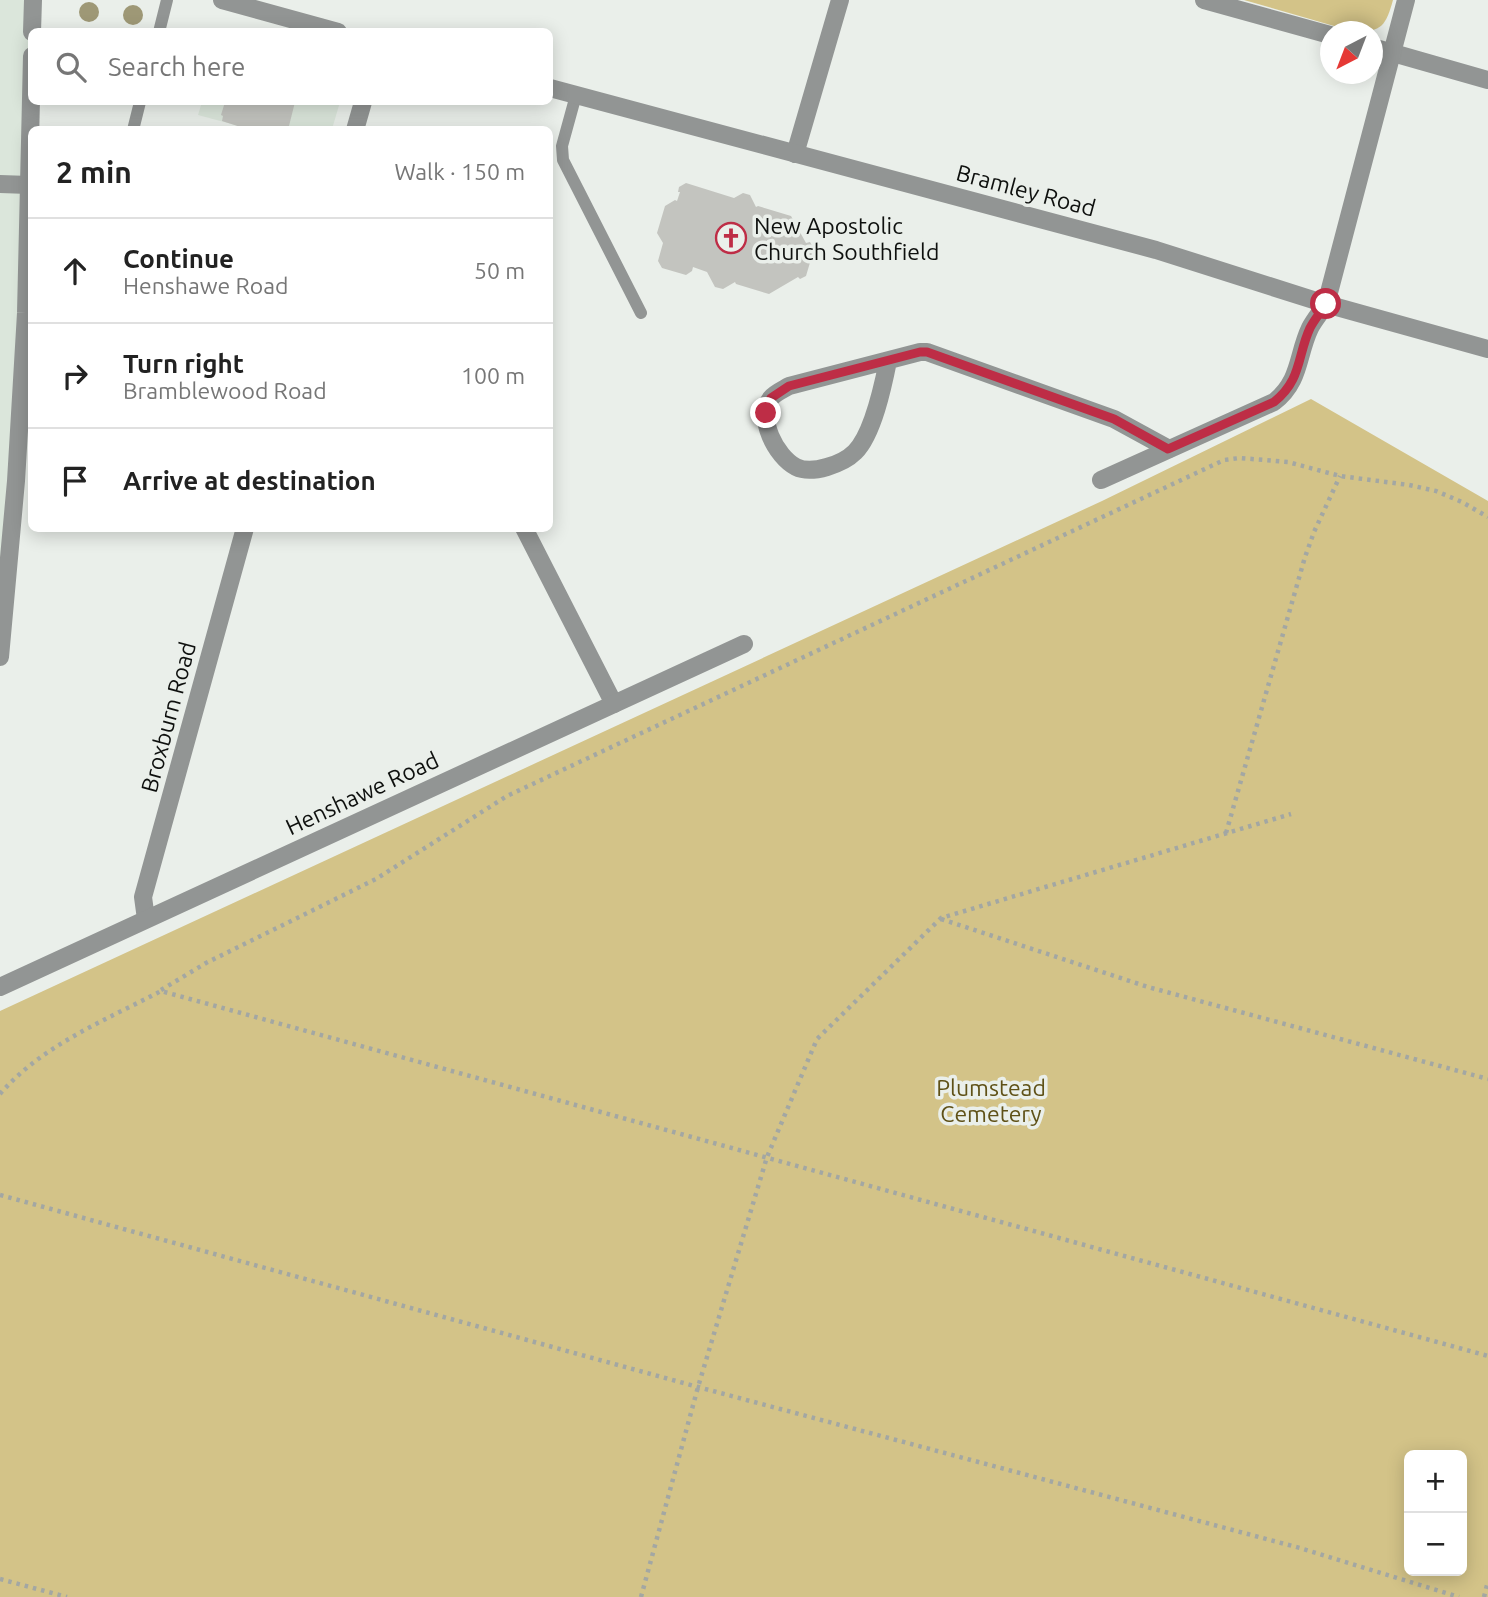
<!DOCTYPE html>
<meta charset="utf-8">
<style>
body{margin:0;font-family:Ubuntu,sans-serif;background:#f6f6f6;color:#222}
.controls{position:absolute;right:21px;bottom:21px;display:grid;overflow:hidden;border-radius:10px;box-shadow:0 4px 18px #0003}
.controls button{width:63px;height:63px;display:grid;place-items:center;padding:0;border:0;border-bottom:2px solid #e0e0e0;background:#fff;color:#222;font:35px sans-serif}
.compass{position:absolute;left:1320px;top:21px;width:63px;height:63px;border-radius:50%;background:#fff;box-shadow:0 4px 18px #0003;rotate:222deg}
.stop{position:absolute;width:21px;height:21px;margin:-16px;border:5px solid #be2d46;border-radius:50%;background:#fff}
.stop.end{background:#be2d46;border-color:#fff;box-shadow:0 2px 7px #0008}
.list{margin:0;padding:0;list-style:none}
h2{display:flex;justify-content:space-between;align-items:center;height:91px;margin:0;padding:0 28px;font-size:30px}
h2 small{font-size:23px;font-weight:400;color:#767676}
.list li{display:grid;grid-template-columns:46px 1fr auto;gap:21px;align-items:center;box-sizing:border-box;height:105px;padding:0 28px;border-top:2px solid #e0e0e0}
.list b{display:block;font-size:26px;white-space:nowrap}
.list p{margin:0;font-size:23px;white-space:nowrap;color:#767676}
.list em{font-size:23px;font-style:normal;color:#767676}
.icon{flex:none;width:38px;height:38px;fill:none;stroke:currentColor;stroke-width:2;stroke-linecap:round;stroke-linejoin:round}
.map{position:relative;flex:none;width:1488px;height:1597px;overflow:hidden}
.search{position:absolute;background:#fff;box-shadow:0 4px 18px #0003;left:28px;top:28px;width:525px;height:77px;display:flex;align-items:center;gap:18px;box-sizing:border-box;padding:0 24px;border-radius:10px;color:#767676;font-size:26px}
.panel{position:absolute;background:#fff;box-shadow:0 4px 18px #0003;left:28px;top:126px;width:525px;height:406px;border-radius:10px}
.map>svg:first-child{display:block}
.built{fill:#dbe6db}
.green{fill:#d3c388;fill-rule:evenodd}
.building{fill:#c3c4bf}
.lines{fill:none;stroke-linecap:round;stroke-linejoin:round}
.path{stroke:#a3a7a3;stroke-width:4.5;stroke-dasharray:3.5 5;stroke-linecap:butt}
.service{stroke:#929594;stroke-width:12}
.minor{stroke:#929594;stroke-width:18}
.tertiary{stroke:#929594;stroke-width:18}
.tree{fill:#9e9876}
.route{stroke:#be2d46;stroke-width:9}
.labels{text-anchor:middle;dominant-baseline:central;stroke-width:7;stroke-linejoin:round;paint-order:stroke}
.street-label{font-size:23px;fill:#0e100e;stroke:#eaefea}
.poi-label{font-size:23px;fill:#0e100e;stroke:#eaefea;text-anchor:start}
.park-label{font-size:23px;fill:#5f5117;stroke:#eaefea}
</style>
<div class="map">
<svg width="1488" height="1597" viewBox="0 0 1488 1597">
<rect width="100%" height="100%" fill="#eaefea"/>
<!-- built -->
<g class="built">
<polygon points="0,0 34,0 32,32 31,183 0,183"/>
<polygon points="202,102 340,102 332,129 250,129 198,115"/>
<polygon points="0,184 29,185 0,655"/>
</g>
<!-- green -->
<g class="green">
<path d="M1244,0H1393C1386,25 1382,32 1355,32Z"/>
<path d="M1311,399L1488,501V1597H0V1011L1102,501ZM1409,1455H1462V1571H1409Z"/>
</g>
<!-- building -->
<g class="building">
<polygon points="225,102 295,102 288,130 250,130 222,121 223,116 221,115"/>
<polygon points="686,183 734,198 743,193 750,195 756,207 758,206 791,216 806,243 810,242 814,249 806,276 800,279 798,277 769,294 736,284 735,282 723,289 715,287 707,272 693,267 692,271 686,275 662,268 658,261 663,243 657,233 665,206 675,200 677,201 680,192 678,192 679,187"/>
</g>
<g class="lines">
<!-- path -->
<g class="path">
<polyline points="1226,833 1305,557 1314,532 1340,476"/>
<polyline points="941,919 1148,987 1488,1079"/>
<polyline points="161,990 206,963 376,879 507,796 1224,460 1240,458 1288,462 1340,476 1409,485 1436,491 1462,502 1488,517"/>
<path d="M0,1094C42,1045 106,1020 161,991L1488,1356"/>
<polyline points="0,1195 698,1387 1300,1548 1459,1597"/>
<polyline points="0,1579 67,1597"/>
<polyline points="641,1597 698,1387 767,1157 817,1039 941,918 1291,814"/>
<polyline points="1484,1597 1488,1581"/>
</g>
<!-- service -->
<g class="service">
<polyline points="159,32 167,0"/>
<polyline points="576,95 562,146 563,160 641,313"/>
<polyline points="133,130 140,102"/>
</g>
<!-- minor -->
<g class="minor">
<polyline points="1204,0 1330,35"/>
<polyline points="1372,47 1488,80"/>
<polyline points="355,130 363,102"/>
<polyline points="795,154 840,0"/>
<path d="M888,361C883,386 873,434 855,452C843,464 812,475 796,467C776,457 756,417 771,398C775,393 784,389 789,386L920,352H927L1114,419L1169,449"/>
<path d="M1101,480L1274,402C1301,381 1297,355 1310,328C1314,320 1321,312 1326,304L1406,0"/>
<polyline points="524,528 614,704"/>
<polyline points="146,919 143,897 245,528"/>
<polyline points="0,987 744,644"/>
</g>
<!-- tertiary -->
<g class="tertiary">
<polyline points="222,0 338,32"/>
<polyline points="32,32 33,0"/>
<polyline points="550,88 1156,250 1326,304 1488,349"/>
<polyline points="0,184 29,185"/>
<polyline points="0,657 16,481 26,313 32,56"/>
</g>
</g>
<!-- trees -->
<g class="tree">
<circle cx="89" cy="12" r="10"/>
<circle cx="133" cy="15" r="10"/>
</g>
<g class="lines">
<!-- route -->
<path class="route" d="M766,413L771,398L789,386L920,352H927L1114,419L1168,449L1274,402C1302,380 1297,356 1310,328C1314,320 1321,312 1326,304"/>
</g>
<!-- icons -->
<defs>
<g id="church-ring" transform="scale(1.575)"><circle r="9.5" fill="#eaefea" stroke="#be2d46" stroke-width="1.5"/><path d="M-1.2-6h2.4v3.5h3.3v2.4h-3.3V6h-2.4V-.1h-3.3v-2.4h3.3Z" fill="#be2d46"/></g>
</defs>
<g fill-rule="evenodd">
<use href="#church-ring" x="731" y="238"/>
</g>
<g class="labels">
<!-- street labels -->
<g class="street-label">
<text transform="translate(1026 190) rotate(15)">Bramley Road</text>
<text transform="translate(168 717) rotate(-75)">Broxburn Road</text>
<text transform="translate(362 793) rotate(-25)">Henshawe Road</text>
</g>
<!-- poi labels -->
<g class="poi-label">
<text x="754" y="225">New Apostolic<tspan x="754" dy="26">Church Southfield</tspan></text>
</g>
<!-- park labels -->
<g class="park-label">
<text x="991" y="1087">Plumstead<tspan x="991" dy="26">Cemetery</tspan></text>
</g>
</g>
</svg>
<div class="controls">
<button>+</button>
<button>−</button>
</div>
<svg class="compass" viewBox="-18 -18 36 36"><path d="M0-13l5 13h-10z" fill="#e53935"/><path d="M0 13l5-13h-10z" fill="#767676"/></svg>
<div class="stop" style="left:1326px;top:304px"></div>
<div class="stop end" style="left:766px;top:413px"></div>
<div class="search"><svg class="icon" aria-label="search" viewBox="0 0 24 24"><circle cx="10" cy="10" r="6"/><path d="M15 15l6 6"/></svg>Search here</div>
<section class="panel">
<h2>2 min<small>Walk · 150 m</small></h2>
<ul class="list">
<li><svg class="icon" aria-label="ahead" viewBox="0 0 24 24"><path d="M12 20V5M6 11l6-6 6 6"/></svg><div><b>Continue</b><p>Henshawe Road</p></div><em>50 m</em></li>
<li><svg class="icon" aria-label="right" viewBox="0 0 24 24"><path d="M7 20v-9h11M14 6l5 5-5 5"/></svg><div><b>Turn right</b><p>Bramblewood Road</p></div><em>100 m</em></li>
<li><svg class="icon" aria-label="arrive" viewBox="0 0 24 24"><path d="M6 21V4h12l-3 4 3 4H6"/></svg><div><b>Arrive at destination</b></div></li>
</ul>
</section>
</div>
